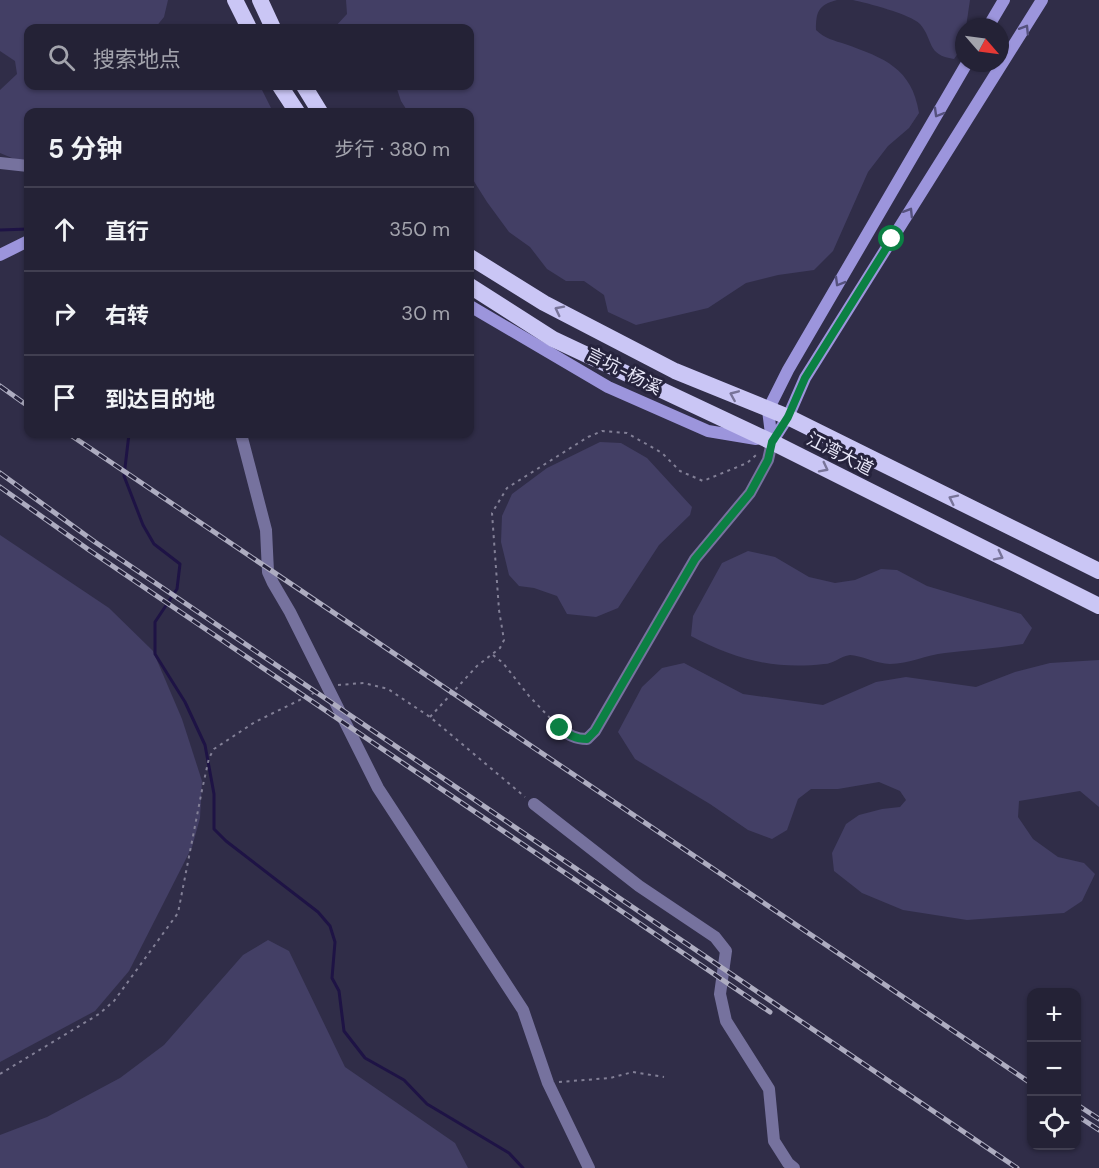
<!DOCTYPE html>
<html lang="zh">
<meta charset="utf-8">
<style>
body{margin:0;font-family:"DM Sans","Noto Sans SC",sans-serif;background:#2c2a3e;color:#f1f3f6}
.controls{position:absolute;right:18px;bottom:18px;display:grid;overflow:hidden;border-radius:12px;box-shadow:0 2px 4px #0004}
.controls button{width:54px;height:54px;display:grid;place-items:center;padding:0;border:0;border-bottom:2px solid #413f51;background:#242236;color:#f1f3f6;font:30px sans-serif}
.compass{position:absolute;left:955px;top:18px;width:54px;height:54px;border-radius:50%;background:#242236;box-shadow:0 2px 4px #0004;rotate:118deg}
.stop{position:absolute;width:18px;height:18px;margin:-14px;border:4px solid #0b8043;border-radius:50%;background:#fff}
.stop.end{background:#0b8043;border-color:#fff;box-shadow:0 2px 6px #0008}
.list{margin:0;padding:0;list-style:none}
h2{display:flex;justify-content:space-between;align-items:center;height:78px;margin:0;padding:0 24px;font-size:26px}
h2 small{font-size:20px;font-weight:400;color:#a3a4ad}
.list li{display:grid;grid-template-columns:39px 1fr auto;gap:18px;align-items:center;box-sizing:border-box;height:84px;padding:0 24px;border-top:2px solid #413f51}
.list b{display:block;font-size:22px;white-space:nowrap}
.list em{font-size:20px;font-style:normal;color:#a3a4ad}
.icon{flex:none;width:33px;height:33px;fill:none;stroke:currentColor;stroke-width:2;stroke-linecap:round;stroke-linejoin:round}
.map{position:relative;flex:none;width:1099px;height:1168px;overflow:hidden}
.search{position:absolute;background:#242236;box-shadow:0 2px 4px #0004;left:24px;top:24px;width:450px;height:66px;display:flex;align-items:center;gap:15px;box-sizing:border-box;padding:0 21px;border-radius:12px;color:#a3a4ad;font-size:22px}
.panel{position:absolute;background:#242236;box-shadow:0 2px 4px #0004;left:24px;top:108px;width:450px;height:330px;border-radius:12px}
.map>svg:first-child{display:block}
.green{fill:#433f65}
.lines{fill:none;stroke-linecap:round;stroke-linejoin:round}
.stream{stroke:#1e1345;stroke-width:3}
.path{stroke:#838097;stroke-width:2;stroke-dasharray:3 4.5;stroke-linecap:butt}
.minor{stroke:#76729e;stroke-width:12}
.secondary{stroke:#9c95dc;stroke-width:12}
.trunk{stroke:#cac6f5;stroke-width:16}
.rail-casing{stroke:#adacc0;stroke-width:5}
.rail{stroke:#26233d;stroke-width:3;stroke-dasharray:9;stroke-linecap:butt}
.oneway{stroke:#55517d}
.oneway2{stroke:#787499}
.route{stroke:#0b8043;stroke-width:8}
.labels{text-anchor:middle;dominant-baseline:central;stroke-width:6;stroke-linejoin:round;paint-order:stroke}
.street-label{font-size:18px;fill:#e8e7f8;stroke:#26233d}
</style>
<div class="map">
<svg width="1099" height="1168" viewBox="0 0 1099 1168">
<rect width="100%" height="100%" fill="#302d48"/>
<!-- green -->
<g class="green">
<polygon points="0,0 168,0 164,17 155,28 28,28 28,86 260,86 273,112 28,112 28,162 19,161 0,153 0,90 17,74 15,61 0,51"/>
<path d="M346,0H837C818,5 816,12 816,30C824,38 835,41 845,44C884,58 912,68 919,113L909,128L888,146L868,172L833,251L814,270L778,275L746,283L708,308L636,325L608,312L604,295L584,281H566L547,269L530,247L509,232L487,202L470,175V112H408L401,101L396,86H470V28H334L347,14Z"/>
<path d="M853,0H970L966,27H964L963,46L954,59C926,55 934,40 920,24C910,14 867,3 853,0Z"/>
<polygon points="600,442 621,443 647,458 692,507 690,515 659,545 618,608 596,617 567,614 557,596 534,588 519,586 509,575 501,542 502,516 512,494 547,468"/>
<polygon points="0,535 109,608 153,651 182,719 202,781 200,818 192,847 129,971 95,1011 0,1062"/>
<path d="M748,551L775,557L809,577L835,583L855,580L881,569L897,570L927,586L1021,614L1032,628L1023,644C997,648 971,650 945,653C926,655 909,664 890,664C877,664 860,655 850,655C841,656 833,664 824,664C774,670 734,659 691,636L693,616L722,563Z"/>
<polygon points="1099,660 1099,807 1080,791 1019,801 1018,817 1033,839 1058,857 1084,863 1095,874 1082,901 1064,913 967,920 903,910 862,893 834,871 832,853 846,824 859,815 882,809 900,807 906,800 900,791 879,782 838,789 811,789 798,799 787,830 772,839 748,830 710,804 635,759 618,732 642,687 662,668 684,663 743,694 823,705 876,682 906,677 976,687 1015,672 1050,663"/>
<polygon points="268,940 289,951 345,1067 455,1143 468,1168 0,1168 0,1135 47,1117 120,1078 164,1045 243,955"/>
</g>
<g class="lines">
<!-- stream -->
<g class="stream">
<polyline points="0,230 28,229"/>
<polyline points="129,434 124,476 143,525 154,544 180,564 177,589 155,622 155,654 185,702 205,745 214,794 214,829 226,841 318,912 330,926 335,942 332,978 339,991 344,1031 365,1058 404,1080 427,1104 509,1153 523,1168"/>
</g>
<!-- path -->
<g class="path">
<polyline points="493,655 503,663 529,696 551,719"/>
<polyline points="338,685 364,683 388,689 430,717 525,797"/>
<polyline points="430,717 477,666 500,648 504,640 499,610 492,513 507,488 588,437 602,431 627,433 662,453 680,471 703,481 747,463 756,455"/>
<polyline points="0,1074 99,1014 114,1001 178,913 202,790 209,758 214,749 255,722 316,692"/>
<polyline points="559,1082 610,1078 633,1072 664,1077"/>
</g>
<!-- minor -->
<g class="minor">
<polyline points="0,163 28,166"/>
<polyline points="241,434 266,530 268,572 273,583 290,612 378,788 523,1010 548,1083 589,1168"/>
<path d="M560,728C569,735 575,739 587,739L595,731L695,559L750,493L768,460L772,442"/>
<polyline points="534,804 639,886 715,937 726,951 720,994 726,1021 769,1089 774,1141 788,1163 794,1168"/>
</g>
<!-- secondary -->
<g class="secondary">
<polyline points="988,27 1004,0"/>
<polyline points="0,255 28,241"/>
<polyline points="470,306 608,387 708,431 756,439"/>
<polyline points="772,442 788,417 805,378 1042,0"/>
<polyline points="772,442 768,410 788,370 967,63"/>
</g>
<!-- trunk -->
<g class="trunk">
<polyline points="235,0 249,28"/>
<polyline points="260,0 273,28"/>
<polyline points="280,86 297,112"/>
<polyline points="304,86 320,112"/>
<polyline points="470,257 544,303 675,371 788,417 1099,571"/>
<polyline points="470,286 553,339 772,442 1099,606"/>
</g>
<!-- rail casing -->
<g class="rail-casing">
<g id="rail">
<polyline points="0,386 28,406"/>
<polyline points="69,434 1032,1084"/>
<polyline points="0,473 95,542 1017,1168"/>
<polyline points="0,487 89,550 770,1012"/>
<polyline points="1076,1104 1099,1119"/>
<polyline points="1076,1115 1099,1130"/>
</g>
</g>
<!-- rail -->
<use href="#rail" class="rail"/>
</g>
<!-- one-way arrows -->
<defs><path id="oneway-chevron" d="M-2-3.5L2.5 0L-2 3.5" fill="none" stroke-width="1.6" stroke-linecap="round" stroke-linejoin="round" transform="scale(1.5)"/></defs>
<g class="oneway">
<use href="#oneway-chevron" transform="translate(1025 29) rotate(-58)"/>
<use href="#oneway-chevron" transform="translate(938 113) rotate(120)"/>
<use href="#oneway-chevron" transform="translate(909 212) rotate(-58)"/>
<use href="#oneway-chevron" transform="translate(839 282) rotate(120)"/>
</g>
<g class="oneway2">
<use href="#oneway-chevron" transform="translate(559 310) rotate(-153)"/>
<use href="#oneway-chevron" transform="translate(734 395) rotate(-157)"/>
<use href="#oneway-chevron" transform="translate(824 468) rotate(27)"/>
<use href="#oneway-chevron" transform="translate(953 499) rotate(-154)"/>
<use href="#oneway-chevron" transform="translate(999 556) rotate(27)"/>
</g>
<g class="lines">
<!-- route -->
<path class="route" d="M560,728C569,735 575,739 587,739L595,731L695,559L750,493L768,460L772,442L788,417L805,378L892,239"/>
</g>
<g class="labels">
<!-- street labels -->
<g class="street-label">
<text transform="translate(624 371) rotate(27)">言坑-杨溪</text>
<text transform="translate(840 454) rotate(27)">江湾大道</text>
</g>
</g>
</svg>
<div class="controls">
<button>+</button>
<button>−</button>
<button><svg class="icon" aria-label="locate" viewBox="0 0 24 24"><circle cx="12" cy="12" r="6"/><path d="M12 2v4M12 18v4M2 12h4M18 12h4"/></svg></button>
</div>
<svg class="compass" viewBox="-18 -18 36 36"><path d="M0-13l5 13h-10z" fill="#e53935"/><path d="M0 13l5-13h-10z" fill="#a3a4ad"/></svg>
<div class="stop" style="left:892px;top:239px"></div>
<div class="stop end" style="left:560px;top:728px"></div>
<div class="search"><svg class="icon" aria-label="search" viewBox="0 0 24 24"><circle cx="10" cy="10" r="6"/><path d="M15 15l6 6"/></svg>搜索地点</div>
<section class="panel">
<h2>5 分钟<small>步行 · 380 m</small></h2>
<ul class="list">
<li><svg class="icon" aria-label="ahead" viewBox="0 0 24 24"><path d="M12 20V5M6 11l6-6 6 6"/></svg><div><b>直行</b></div><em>350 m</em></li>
<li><svg class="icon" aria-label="right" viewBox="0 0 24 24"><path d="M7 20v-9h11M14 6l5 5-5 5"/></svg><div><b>右转</b></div><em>30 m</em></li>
<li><svg class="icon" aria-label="arrive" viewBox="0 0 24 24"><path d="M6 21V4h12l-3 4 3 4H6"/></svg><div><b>到达目的地</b></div></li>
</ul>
</section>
</div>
